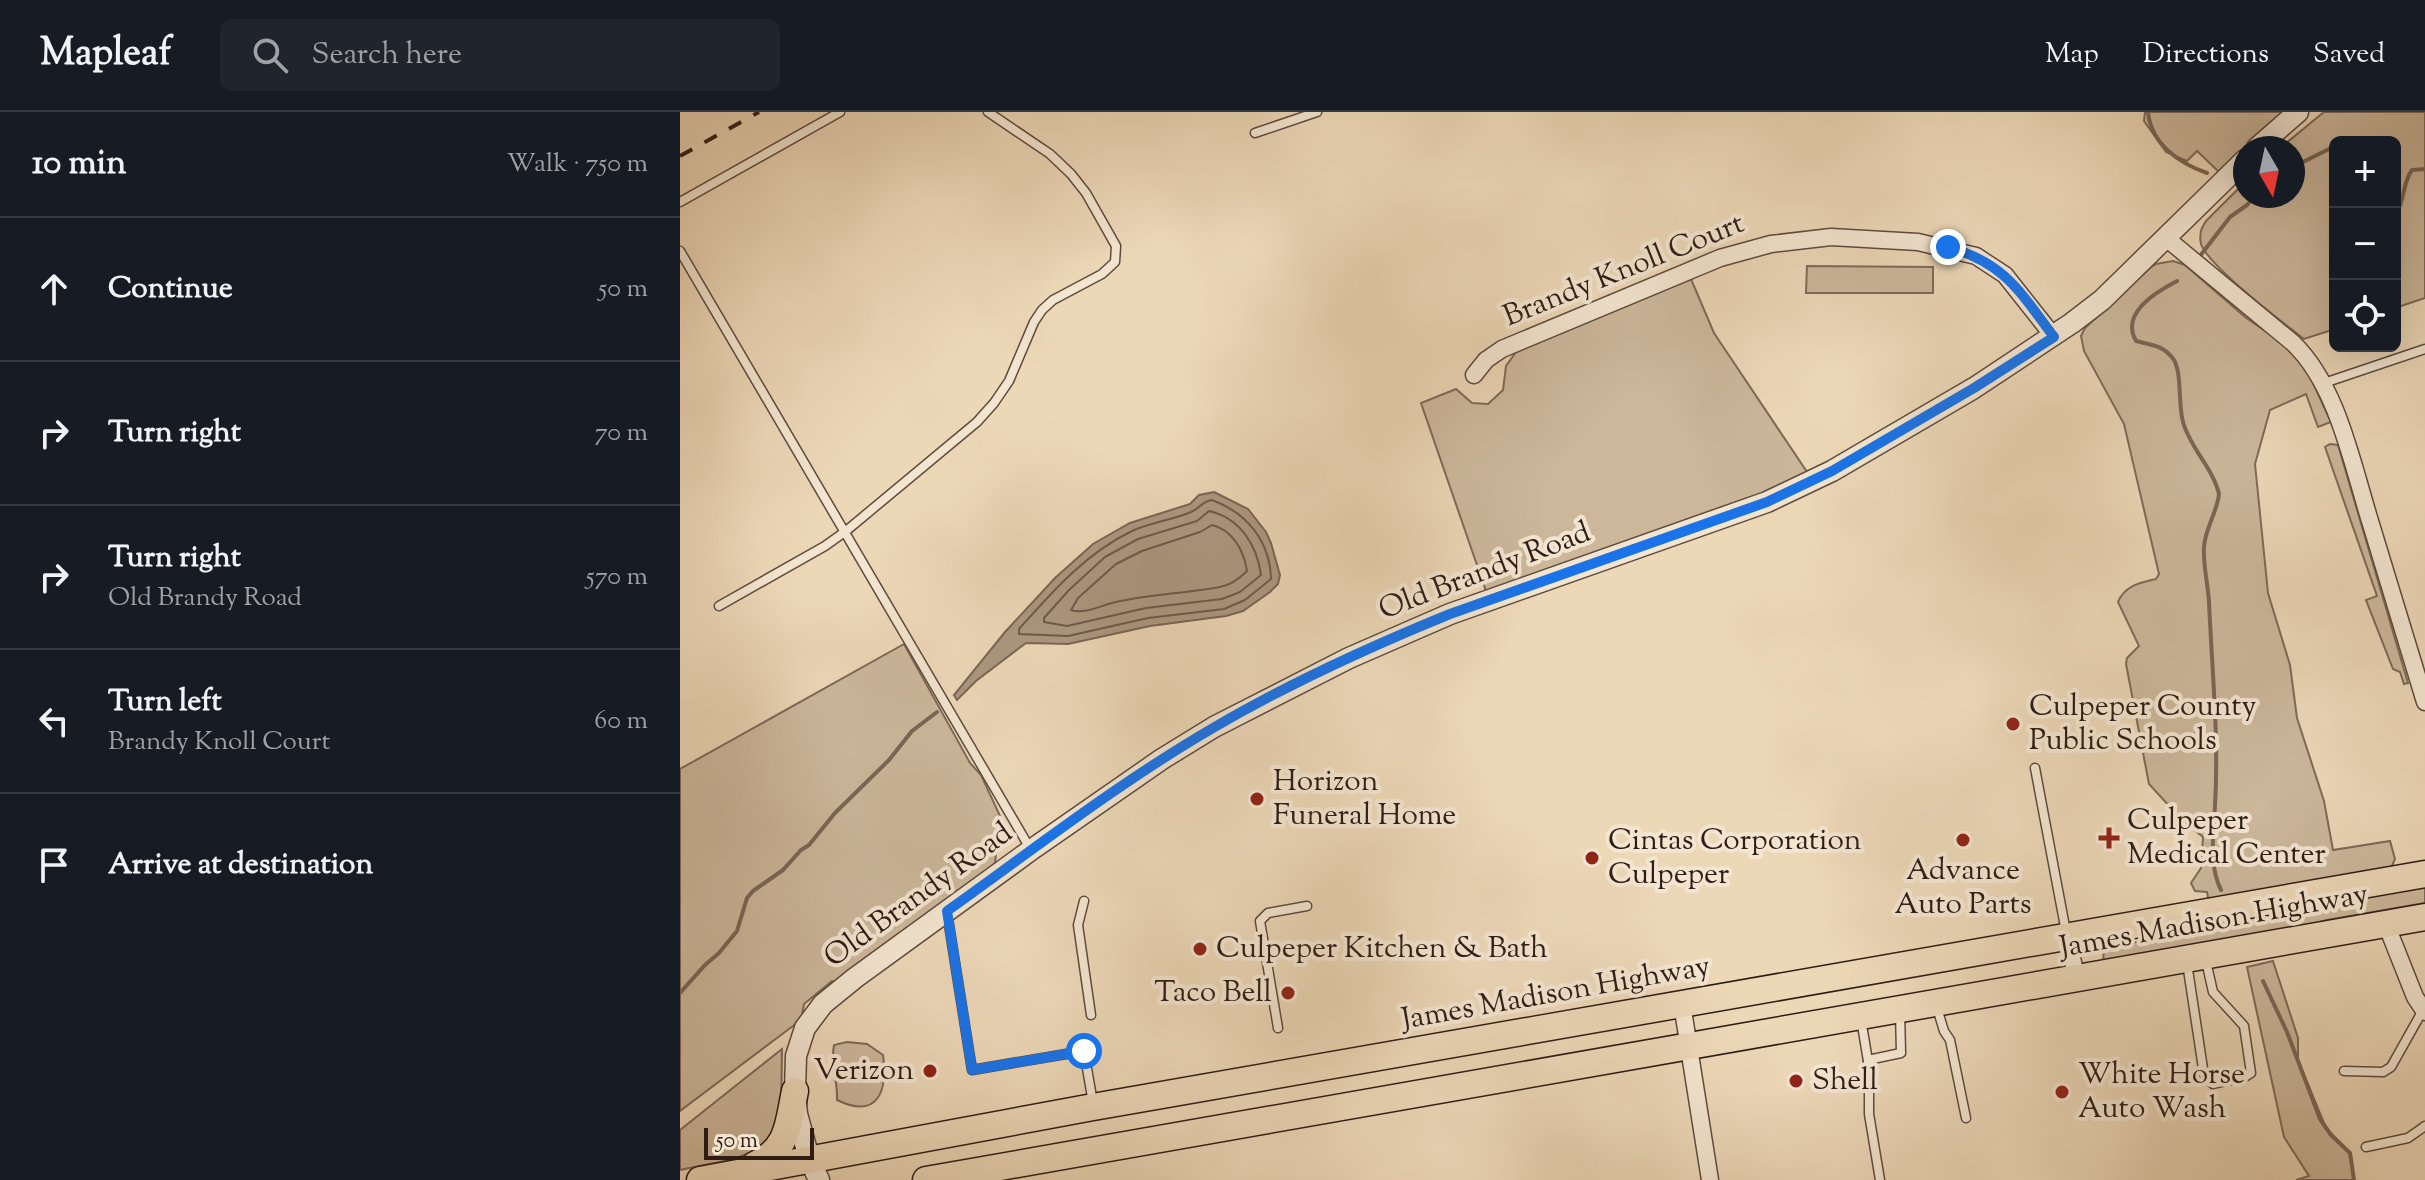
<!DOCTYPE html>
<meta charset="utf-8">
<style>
body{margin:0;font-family:"Sorts Mill Goudy",serif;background:#20242c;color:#f1f3f6}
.controls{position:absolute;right:24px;top:24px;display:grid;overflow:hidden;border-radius:12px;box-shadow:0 8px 32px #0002}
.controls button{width:72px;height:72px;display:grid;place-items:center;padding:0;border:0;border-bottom:2px solid #363941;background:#171b24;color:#f1f3f6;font:40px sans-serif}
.compass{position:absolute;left:1553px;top:24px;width:72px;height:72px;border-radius:50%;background:#171b24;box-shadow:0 8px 32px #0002;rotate:171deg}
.scale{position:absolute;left:24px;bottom:20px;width:110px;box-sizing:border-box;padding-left:8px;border:4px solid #2f1c15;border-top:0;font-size:22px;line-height:28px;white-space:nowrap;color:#2f1c15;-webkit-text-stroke:6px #f3e5d0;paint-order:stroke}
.stop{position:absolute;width:24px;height:24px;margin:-18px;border:6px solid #1a73e8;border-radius:50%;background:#fff}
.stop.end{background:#1a73e8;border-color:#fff;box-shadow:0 2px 8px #0008}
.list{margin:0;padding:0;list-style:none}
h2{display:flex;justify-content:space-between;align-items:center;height:104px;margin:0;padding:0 32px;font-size:34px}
h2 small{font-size:26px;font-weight:400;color:#9ea1a6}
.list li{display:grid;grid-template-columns:52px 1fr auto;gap:24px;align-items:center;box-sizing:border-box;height:144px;padding:0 32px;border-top:2px solid #363941}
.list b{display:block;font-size:30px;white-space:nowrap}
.list p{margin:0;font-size:26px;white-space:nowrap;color:#9ea1a6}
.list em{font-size:26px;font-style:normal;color:#9ea1a6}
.icon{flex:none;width:44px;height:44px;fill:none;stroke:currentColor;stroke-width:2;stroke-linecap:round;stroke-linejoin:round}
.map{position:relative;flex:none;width:1745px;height:1068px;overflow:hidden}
header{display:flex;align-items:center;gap:48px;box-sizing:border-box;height:112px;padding:0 40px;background:#171b24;border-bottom:2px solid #363941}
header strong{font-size:38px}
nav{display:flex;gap:44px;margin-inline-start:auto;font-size:28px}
.search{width:560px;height:72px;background:#20242c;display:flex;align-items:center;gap:20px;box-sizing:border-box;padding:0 28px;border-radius:12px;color:#9ea1a6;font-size:30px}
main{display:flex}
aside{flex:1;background:#171b24}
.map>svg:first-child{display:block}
.green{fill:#ccb79b;stroke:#7e6a58;stroke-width:2}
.water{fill:#ac9780;stroke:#7a6655;stroke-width:2}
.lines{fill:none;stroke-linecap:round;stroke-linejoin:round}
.shore{stroke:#6e5a4a;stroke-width:2}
.stream{stroke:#7a6655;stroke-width:4}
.service-casing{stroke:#5e4b3e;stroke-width:11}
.minor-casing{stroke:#5e4b3e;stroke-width:19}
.tertiary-casing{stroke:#5e4b3e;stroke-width:23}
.primary-casing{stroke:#2f1c15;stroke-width:29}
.service{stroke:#f3e5d0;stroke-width:8}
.minor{stroke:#f3e5d0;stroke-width:16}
.tertiary{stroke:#f3e5d0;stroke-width:20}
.primary{stroke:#ecd7b7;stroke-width:26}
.rail{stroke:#2f1c15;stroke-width:4;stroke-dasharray:14 14;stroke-linecap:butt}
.route{stroke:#1a73e8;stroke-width:10}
.poi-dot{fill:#8f2418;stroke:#f3e5d0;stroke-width:3}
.labels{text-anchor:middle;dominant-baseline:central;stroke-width:8;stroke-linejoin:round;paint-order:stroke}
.street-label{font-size:30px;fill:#2f1c15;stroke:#f3e5d0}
.poi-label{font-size:30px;fill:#2f1c15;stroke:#f3e5d0;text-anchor:start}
</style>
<header>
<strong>Mapleaf</strong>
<div class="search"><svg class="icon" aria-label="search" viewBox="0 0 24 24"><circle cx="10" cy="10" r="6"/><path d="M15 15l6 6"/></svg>Search here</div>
<nav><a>Map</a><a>Directions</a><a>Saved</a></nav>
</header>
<main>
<aside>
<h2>10 min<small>Walk · 750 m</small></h2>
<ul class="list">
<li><svg class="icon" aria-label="ahead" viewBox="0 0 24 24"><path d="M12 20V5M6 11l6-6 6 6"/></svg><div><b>Continue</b></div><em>50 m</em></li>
<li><svg class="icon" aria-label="right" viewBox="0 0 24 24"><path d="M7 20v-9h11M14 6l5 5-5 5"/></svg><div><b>Turn right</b></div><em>70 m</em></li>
<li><svg class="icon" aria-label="right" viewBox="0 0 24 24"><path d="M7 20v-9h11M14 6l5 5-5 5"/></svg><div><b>Turn right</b><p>Old Brandy Road</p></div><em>570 m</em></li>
<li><svg class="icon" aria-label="left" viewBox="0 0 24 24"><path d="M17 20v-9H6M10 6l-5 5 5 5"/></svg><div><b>Turn left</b><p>Brandy Knoll Court</p></div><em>60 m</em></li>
<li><svg class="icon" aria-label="arrive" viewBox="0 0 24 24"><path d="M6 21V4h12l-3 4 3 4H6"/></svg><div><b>Arrive at destination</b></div></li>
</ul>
</aside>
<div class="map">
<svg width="1745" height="1068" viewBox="0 0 1745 1068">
<rect width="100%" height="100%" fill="#ecd7b7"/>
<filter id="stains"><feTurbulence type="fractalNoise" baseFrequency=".0025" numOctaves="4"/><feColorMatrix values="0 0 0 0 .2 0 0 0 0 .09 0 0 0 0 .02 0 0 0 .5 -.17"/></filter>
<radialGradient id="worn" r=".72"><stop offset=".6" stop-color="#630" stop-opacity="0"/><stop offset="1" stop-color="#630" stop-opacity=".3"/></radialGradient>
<!-- green -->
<g class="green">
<polygon points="1465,0 1606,0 1540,61 1517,39 1507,49 1486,40 1464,9"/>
<path d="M1644,0H1745V186L1715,196V30H1655V217L1624,227C1602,210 1529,155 1521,132C1519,123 1521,115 1527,108L1565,70V84H1613V36H1600Z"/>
<path d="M1493,149L1505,153L1565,205L1608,235L1626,256L1651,310L1638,315L1626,282L1590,298L1575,352L1588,481L1610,553L1617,606L1644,689L1653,738L1710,729L1715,747L1711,756L1529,791L1527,780L1515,779L1511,771L1521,756L1523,725L1502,708L1469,672L1446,552L1447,546L1459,534L1438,490C1445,473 1460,471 1476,467L1479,462L1444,312L1404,239L1401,224L1405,216L1470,156L1476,152Z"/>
<polygon points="1127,154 1253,155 1253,181 1126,181"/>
<polygon points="1011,167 1034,221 1129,363 1116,371 807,482 741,291 776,277 792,291 808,292 823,278 826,254 836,240"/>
<polygon points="1650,332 1658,333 1728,571 1724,572 1720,560 1713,557 1686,488 1697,484 1645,335"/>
<polygon points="224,532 290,651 301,663 320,704 315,751 301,766 155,871 152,869 124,892 121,908 0,999 0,657"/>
<polygon points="1745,772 1745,791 1647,808 1577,827 1423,850 1424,837 1430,835 1535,816 1591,801"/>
<polygon points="1593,849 1618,926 1618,948 1646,1016 1670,1041 1674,1068 1616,1068 1629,1064 1604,1025 1567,855"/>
<path d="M167,930L187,932L203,943C208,979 198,1008 157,988C158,969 150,952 154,933Z"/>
<path d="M102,937L101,1002L98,1020L92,1019C80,1049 28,1051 0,1058V1018Z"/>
</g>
<!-- water -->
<polygon class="water" points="534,380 568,397 586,420 591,431 600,463 598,472 590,480 563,499 546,504 470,514 388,532 346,531 296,569 277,588 274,583 325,520 375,466 413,432 450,411 510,392 519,383"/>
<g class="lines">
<!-- shore -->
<g class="shore">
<path d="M532,388C567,401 590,429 591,467L565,488L544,497L468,506L388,524L339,522V517C372,480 406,441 452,419C471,410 493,408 511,400C520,396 521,390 532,388Z"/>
<path d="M529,399C560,406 577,433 581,463L560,480L542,487L466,496L387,514L364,510V506L389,478L425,445L458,427L517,409Z"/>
<path d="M532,413C553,418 564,439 567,459C560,466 551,473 540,475C503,482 465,482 428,492C416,496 402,502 391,498L398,486L436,452L462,439L520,420Z"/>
</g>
<!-- stream -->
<g class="stream">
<path d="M1468,0C1471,31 1498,51 1527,61"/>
<polyline points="1613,55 1655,34"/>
<path d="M1715,104C1725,90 1722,71 1732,58L1745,57"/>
<polyline points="1520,144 1550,105 1567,93 1575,84"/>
<path d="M1497,169C1476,180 1440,201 1456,229C1471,233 1484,233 1494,248C1502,262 1498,292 1503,310C1510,336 1533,356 1539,382C1537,401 1525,416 1524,435C1523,454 1528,472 1529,490C1532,558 1539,626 1535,693C1534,721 1528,752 1541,778"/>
<polyline points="1583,869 1607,920 1640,1007 1651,1023 1670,1041 1674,1068"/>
<polyline points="0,881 25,853 39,841 57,819 67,786 73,779 103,758 121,738 129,733 155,701 209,648 232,619 257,600"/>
</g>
<!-- service casing -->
<g class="service-casing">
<g id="service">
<polyline points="575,21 637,0"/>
<polyline points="0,90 160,0"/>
<polyline points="0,139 351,738"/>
<polyline points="1644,271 1745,237"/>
<polyline points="39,494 145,434 166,419 297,310 314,291 329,269 354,210 362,198 373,188 422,162 435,150 436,134 406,81 391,62 370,42 308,0"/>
<polyline points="1355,656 1386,820"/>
<polyline points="404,789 398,813 411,903"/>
<polyline points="267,800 292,958 404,939 413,991"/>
<polyline points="1507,851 1524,963 1533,972 1565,965 1571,961 1564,914 1533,880 1526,849"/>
<polyline points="1257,896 1264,919 1270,928 1286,1006"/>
<polyline points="1181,907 1189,955 1189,1002 1200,1068"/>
<polyline points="598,916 580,809 588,801 627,794"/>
<polyline points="1188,948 1221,941 1220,900"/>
<polyline points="1664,959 1703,960 1711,955 1743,898"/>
<polyline points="1686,1035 1728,1026 1745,1014"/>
</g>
</g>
<!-- minor casing -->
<g class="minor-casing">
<g id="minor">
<path d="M1486,126L1613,231C1657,273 1672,351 1690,409C1708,469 1727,530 1745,590"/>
<polyline points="794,263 806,248 822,237 1040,146 1091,132 1151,125 1238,130 1296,144 1325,163 1374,225"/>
<polyline points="1706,812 1735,885 1745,900"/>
<polyline points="1387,825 1397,867"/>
<polyline points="1002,892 1030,1068"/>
</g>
</g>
<!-- tertiary casing -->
<g class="tertiary-casing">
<g id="tertiary">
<polyline points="1577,36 1618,0"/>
<polyline points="139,1068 129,1046 117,1002 115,979 116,944 125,916 143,892 175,866 351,738 482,647 534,615 669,546 770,502 1087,390 1152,359 1294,276 1392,211 1422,188 1565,48"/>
</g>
</g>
<!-- primary casing -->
<g class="primary-casing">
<g id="primary">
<path d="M75,1053C109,1036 108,1013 115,979"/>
<polyline points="20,1068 413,995 1745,762"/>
<polyline points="246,1068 1745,805"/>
</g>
</g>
<!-- service -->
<use href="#service" class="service"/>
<!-- minor -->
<use href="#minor" class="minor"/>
<!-- tertiary -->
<use href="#tertiary" class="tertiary"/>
<!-- primary -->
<use href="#primary" class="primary"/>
<!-- rail -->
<polyline class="rail" points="0,44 79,0"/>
</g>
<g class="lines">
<!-- route -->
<path class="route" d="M404,939L292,958L267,799C354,737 440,670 533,616C608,572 689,535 770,502L1087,390L1152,359L1294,276L1374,225C1340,180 1325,151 1268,135"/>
</g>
<!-- markers -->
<g class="poi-dot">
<circle cx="1333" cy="612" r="8"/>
<circle cx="577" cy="687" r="8"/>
<path d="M1425 714h8v8h8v8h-8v8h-8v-8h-8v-8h8z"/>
<circle cx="1283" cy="728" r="8"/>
<circle cx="912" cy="746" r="8"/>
<circle cx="520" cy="837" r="8"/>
<circle cx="608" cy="881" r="8"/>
<circle cx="250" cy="959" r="8"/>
<circle cx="1116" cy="969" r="8"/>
<circle cx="1382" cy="980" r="8"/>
</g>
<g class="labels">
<!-- street labels -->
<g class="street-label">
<text transform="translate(944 159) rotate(-22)">Brandy Knoll Court</text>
<text transform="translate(805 460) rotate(-21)">Old Brandy Road</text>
<text transform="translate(239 784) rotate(-36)">Old Brandy Road</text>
<text transform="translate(1534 810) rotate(-10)">James Madison Highway</text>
<text transform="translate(876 882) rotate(-10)">James Madison Highway</text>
</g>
<!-- poi labels -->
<g class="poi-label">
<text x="1349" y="595">Culpeper County<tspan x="1349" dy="34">Public Schools</tspan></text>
<text x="593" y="670">Horizon<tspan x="593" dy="34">Funeral Home</tspan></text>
<text x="1447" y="709">Culpeper<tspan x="1447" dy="34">Medical Center</tspan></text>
<text x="928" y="729">Cintas Corporation<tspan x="928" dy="34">Culpeper</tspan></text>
<text x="1283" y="759" text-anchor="middle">Advance<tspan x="1283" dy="34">Auto Parts</tspan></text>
<text x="536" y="837">Culpeper Kitchen &amp; Bath</text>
<text x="592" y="881" text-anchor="end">Taco Bell</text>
<text x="234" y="959" text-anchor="end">Verizon</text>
<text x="1398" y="963">White Horse<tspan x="1398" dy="34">Auto Wash</tspan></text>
<text x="1132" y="969">Shell</text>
</g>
</g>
<rect width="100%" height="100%" filter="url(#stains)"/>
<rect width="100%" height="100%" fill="url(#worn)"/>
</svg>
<div class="controls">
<button>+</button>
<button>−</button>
<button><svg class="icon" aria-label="locate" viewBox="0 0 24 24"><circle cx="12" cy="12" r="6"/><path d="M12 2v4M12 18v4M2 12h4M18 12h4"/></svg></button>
</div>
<svg class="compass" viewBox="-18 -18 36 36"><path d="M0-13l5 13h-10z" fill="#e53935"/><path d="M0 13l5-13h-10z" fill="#9ea1a6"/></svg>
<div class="scale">50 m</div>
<div class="stop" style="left:404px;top:939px"></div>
<div class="stop end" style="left:1268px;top:135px"></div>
</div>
</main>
